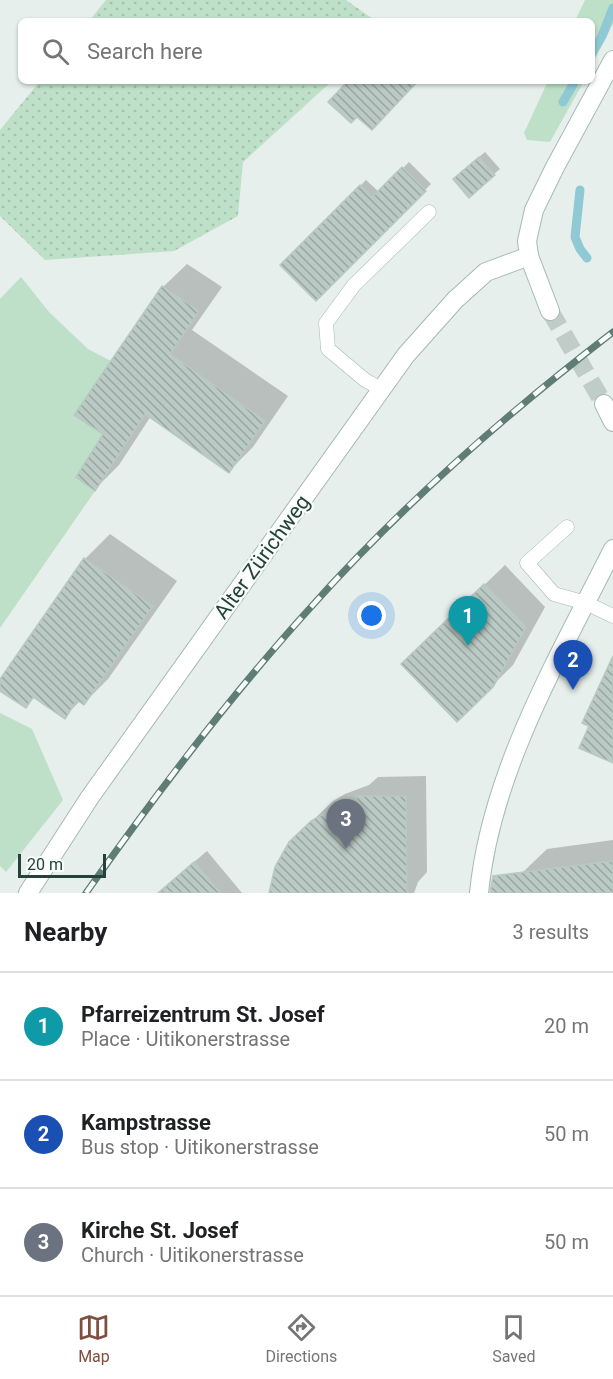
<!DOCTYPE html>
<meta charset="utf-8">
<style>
body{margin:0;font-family:Roboto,sans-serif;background:#f2f2f2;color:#202124}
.scale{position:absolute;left:18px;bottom:15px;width:88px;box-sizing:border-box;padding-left:6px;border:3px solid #24423a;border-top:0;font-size:16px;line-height:21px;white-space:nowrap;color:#24423a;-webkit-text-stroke:4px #f7fbf9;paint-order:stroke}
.you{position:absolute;left:372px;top:616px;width:21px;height:21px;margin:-15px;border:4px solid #fff;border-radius:50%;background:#1a73e8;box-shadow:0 0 0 9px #1a73e833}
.badge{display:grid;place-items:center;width:39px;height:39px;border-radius:50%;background:#7f4e3f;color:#fff;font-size:20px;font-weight:700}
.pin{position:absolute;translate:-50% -50px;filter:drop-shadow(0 2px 3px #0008)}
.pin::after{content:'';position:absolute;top:32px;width:21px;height:18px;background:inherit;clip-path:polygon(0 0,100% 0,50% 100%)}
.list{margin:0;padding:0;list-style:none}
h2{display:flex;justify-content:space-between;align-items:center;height:78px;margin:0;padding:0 24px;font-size:26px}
h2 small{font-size:20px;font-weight:400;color:#757577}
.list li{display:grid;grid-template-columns:39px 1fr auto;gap:18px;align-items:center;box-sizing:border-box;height:108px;padding:0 24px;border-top:2px solid #e0e0e0}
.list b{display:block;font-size:22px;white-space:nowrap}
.list p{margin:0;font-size:20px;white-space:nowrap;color:#757577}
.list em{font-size:20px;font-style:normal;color:#757577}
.icon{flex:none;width:33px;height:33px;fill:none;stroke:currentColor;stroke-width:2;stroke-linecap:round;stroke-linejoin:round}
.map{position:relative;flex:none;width:613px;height:893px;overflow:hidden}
.search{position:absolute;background:#fff;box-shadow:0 2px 4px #0004;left:18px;right:18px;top:18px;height:66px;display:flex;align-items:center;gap:15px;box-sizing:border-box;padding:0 21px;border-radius:9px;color:#757577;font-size:22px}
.sheet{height:402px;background:#fff}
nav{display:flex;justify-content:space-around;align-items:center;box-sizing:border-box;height:84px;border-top:2px solid #e0e0e0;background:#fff;font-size:16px;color:#757577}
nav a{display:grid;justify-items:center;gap:3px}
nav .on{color:#7f4e3f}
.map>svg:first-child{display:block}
.grass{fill:#bfe0c8}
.garden{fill:url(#garden-dots)}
.shadow{fill:#0003}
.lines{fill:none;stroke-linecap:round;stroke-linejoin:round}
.stream{stroke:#8ec9d4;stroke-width:9}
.building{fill:url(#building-back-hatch);stroke:#b8c9c2;stroke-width:1.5}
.secondary-tunnel{stroke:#bfccc8;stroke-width:18;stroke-dasharray:18 9;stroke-linecap:butt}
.lane-casing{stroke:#a8b8b2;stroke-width:15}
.street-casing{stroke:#a8b8b2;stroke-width:20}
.secondary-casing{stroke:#a4bbb3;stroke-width:20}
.lane{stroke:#fff;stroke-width:14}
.street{stroke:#fff;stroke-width:18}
.secondary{stroke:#fff;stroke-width:18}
.rail-casing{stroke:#5f7d75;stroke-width:7}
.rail{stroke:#f7fbf9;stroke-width:4.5;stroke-dasharray:14;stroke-linecap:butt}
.labels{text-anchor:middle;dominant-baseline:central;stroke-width:4.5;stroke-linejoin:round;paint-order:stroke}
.street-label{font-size:21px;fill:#24423a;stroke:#f7fbf9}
</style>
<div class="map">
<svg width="613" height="893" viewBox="0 0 613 893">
<defs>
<pattern id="garden-dots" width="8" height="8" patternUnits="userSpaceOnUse" patternTransform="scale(1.5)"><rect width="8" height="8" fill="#bfe0c8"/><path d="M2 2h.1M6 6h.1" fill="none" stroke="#a4c1ad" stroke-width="1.8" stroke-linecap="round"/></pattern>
<pattern id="building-back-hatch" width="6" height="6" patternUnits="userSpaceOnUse" patternTransform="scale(1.5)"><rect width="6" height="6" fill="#bbcac4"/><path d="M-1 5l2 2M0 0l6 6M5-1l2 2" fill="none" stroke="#98a6a0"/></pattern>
</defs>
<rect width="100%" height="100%" fill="#e6efeb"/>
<!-- grass -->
<g class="grass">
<polygon points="585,0 613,0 613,24 592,65 592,21 575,21"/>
<polygon points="548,81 584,81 550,142 527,140 524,133"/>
<polygon points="21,277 49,312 88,349 111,361 75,415 122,447 90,455 76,477 95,491 0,628 0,299"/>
<polygon points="0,713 32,729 63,800 6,872 0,866"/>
</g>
<!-- garden -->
<g class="garden">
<polygon points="106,0 346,0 376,21 89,21"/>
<polygon points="40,81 332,81 243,162 238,216 174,251 45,260 0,216 0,130"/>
</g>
<!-- shadow -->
<g class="shadow">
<polygon points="485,152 500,169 494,174 460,173"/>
<polygon points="409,162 431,184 316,299 282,265 366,180 379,192"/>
<polygon points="187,264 222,287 192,330 288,396 253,447 229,471 151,416 119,465 95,489 105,434 163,287"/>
<polygon points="110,534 177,581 108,679 84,703 80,701 64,717 35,697 26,706 0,689 0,682 85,559"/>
<polygon points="505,565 545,607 513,665 492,686 423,644"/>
<polygon points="426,776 427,872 418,882 414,893 271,893 311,822 333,801 345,794 369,785 378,777"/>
<polygon points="613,840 613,893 524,893 522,873 547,849"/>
<polygon points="207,851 242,893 163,893 173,880"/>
</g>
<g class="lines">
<!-- stream -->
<g class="stream">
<polyline points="592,53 602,36 613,8"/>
<polyline points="563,102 575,81"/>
<polyline points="580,190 575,237 580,249 587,258"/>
</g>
</g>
<!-- building -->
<g class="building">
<polygon points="348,81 418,81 372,130 357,117 351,123 328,102"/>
<polygon points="479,157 495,175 469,198 453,179"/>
<polygon points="402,167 426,191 316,301 280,265 360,185 372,197"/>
<polygon points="162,286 199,311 170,354 265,421 229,473 145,414 95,491 76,477 103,434 74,415"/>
<polygon points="84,558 153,606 84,705 77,700 65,719 33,697 26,708 0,691 0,679"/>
<polygon points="484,584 526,627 493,687 457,722 401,664"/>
<polygon points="613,656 613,763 579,748 589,726 582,723"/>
<polygon points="356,796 406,796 407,893 269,893 275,867 289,842 311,821 323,814 357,802"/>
<polygon points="613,861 613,893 490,893 493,876"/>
<polygon points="194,862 221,893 158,893"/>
</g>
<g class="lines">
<!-- secondary-tunnel -->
<polyline class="secondary-tunnel" points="550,311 604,404"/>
<!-- lane casing -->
<g class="lane-casing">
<g id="lane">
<polyline points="381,389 365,380 328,349 326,323 354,285 429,212"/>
<polyline points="567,527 527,563 554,594 586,603 613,616"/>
</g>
</g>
<!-- street casing -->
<g class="street-casing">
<polyline id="street" points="28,893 90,797 406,355 455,300 486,272 529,256"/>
</g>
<!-- secondary casing -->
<g class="secondary-casing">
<g id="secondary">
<polyline points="550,311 529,256 527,241 534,210 555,167 613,60"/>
<polyline points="604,404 613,422"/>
<path d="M479,893C491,771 559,657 613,549"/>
</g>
</g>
<!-- lane -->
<use href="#lane" class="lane"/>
<!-- street -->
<use href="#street" class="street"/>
<!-- secondary -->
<use href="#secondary" class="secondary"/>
<!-- rail casing -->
<g class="rail-casing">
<path id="rail" d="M86,893C156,794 229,697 311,607C402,505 505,415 613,332"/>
</g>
<!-- rail -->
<use href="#rail" class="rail"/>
</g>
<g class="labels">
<!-- street labels -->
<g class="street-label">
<text transform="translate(262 557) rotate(-54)">Alter Zürichweg</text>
</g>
</g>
</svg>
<div class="scale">20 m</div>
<div class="you"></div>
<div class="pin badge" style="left:468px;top:646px;background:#0f9aa8">1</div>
<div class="pin badge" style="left:573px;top:690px;background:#1a4fb4">2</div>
<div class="pin badge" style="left:346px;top:849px;background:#6b7280">3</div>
<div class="search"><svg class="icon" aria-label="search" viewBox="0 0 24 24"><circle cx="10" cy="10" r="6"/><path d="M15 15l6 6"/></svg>Search here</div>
</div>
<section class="sheet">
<h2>Nearby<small>3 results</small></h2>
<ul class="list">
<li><span class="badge" style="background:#0f9aa8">1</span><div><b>Pfarreizentrum St. Josef</b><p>Place · Uitikonerstrasse</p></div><em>20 m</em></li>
<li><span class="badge" style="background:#1a4fb4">2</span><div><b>Kampstrasse</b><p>Bus stop · Uitikonerstrasse</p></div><em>50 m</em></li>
<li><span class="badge" style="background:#6b7280">3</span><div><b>Kirche St. Josef</b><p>Church · Uitikonerstrasse</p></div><em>50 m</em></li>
</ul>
</section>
<nav>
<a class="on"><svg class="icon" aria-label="map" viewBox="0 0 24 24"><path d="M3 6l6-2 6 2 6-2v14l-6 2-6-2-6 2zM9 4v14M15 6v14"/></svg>Map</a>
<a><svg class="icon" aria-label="directions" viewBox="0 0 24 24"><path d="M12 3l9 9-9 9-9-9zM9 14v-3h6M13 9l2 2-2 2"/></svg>Directions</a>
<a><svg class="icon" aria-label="saved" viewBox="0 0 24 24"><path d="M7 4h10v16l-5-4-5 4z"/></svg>Saved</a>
</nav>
